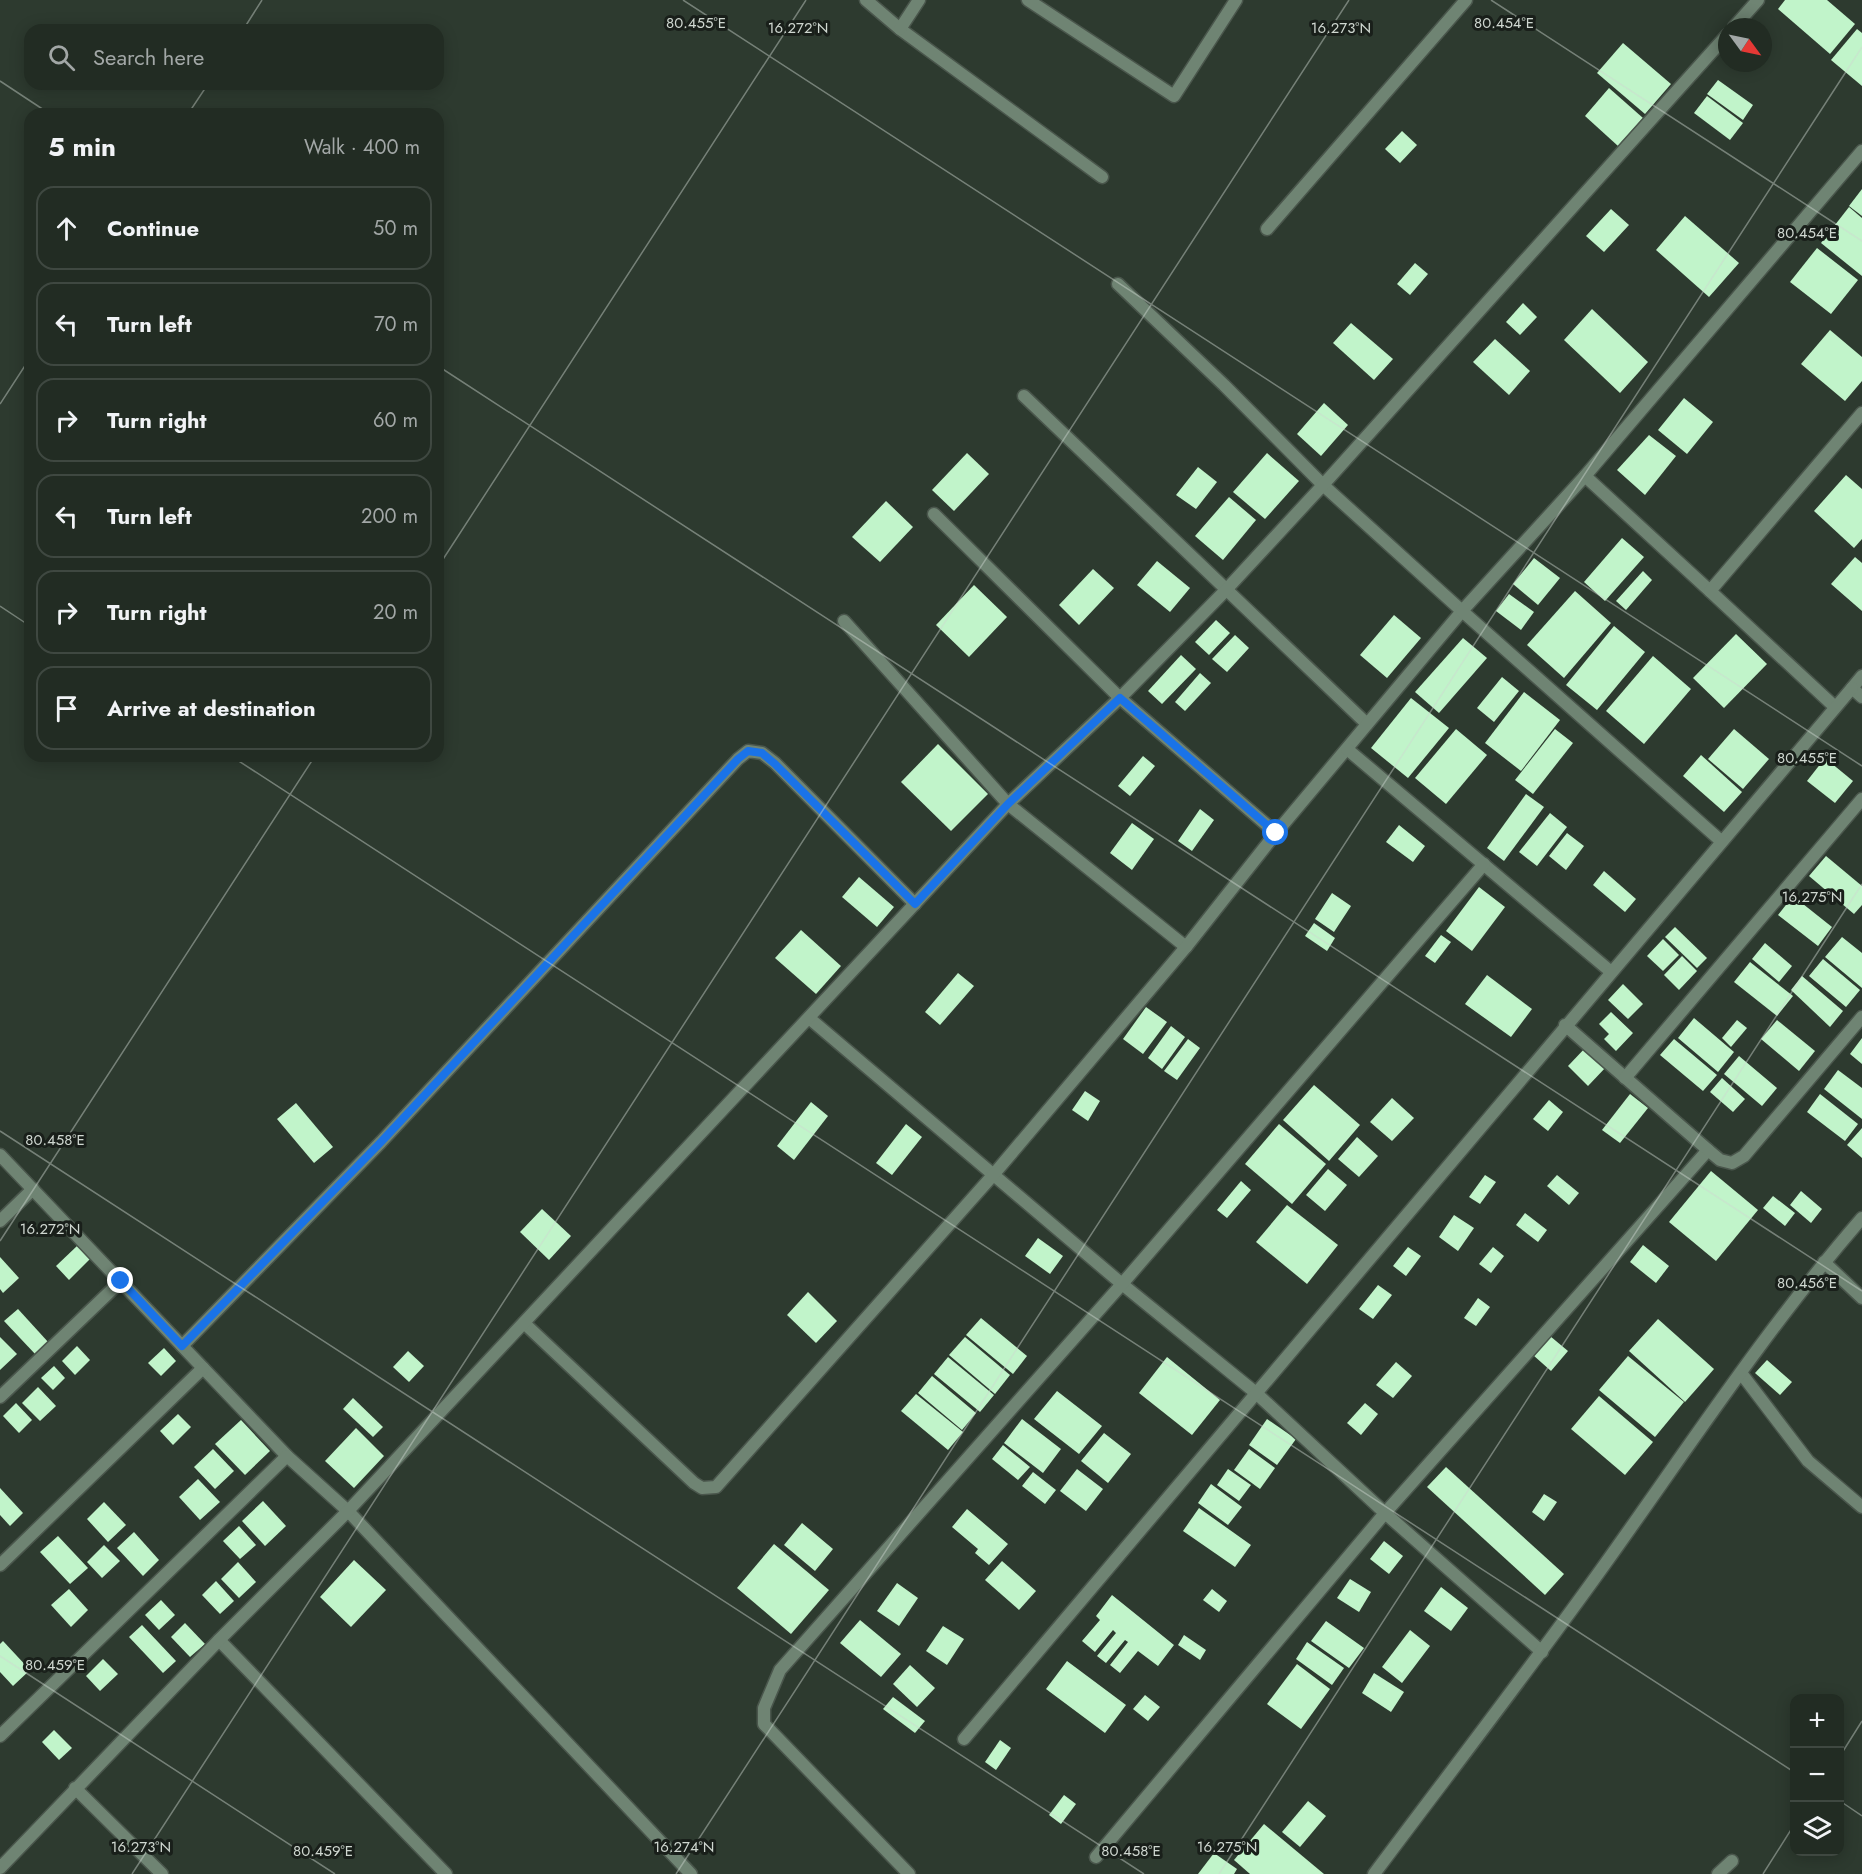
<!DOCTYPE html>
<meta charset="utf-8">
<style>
body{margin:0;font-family:Jost,sans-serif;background:#2e3830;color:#f1f3f6}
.controls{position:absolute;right:18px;bottom:18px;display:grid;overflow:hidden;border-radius:12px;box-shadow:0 3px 15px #0003}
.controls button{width:54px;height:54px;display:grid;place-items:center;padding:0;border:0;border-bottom:2px solid #3f4841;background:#222c23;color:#f1f3f6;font:30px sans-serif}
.compass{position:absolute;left:1718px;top:18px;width:54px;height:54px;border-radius:50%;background:#222c23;box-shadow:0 3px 15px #0003;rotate:123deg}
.stop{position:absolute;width:18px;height:18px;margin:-14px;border:4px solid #1a73e8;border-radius:50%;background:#fff}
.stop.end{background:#1a73e8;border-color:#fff;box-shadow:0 2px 6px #0008}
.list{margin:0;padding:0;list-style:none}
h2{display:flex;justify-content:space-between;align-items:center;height:78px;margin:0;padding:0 24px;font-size:26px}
h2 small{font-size:20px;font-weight:400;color:#a2a7a6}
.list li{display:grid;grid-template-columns:39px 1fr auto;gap:18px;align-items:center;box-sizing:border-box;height:84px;margin:0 12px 12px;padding:0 12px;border:2px solid #3f4841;border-radius:18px}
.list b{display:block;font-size:22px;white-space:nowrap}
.list em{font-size:20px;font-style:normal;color:#a2a7a6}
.icon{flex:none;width:33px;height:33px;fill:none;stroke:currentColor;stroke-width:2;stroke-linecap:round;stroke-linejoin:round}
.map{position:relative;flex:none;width:1862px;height:1874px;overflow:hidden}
.search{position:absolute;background:#222c23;box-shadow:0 3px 15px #0003;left:24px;top:24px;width:420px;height:66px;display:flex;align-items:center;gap:15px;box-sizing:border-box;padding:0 21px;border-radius:18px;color:#a2a7a6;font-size:22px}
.panel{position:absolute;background:#222c23;box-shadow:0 3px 15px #0003;left:24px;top:108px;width:420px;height:654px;border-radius:18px}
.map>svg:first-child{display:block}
.building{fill:#c1f4ca}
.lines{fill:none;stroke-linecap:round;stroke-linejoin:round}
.minor-casing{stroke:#4a564c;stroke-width:15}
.minor{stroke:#6f8473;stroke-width:12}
.route{stroke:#1a73e8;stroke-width:8}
.ticks{fill:none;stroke:#cfd7d0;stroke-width:1.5;stroke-opacity:0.45}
.ticks-label{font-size:15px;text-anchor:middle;fill:#cfd7d0;stroke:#191f1a;stroke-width:6;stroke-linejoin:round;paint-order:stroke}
</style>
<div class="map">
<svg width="1862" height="1874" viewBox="0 0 1862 1874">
<rect width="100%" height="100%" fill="#2d3a2f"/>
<!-- building -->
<g class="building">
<polygon points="1785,0 1827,0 1855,24 1830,54 1778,9"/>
<polygon points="1857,29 1862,33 1862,86 1831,60"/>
<polygon points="1623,43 1671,84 1645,114 1597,73"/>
<polygon points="1718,80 1753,105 1743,120 1707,94"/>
<polygon points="1609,88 1643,118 1618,146 1585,116"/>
<polygon points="1707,96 1743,123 1730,140 1694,113"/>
<polygon points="1402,131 1417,145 1400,163 1385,149"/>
<polygon points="1862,189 1862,216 1849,206"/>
<polygon points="1849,207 1862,218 1862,276 1821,243"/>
<polygon points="1611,209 1629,225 1604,252 1586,236"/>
<polygon points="1685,216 1739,263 1709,297 1656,250"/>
<polygon points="1817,248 1858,280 1831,314 1790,282"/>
<polygon points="1415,263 1428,274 1410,295 1397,284"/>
<polygon points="1523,303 1537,317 1520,335 1506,322"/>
<polygon points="1592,309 1648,362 1620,393 1564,340"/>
<polygon points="1351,323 1393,359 1374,380 1333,343"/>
<polygon points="1830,330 1862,357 1862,381 1845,401 1801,364"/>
<polygon points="1495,339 1530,371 1509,395 1473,362"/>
<polygon points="1684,398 1713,422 1687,454 1658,430"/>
<polygon points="1324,403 1348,425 1321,456 1297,434"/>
<polygon points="1649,435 1676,456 1645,495 1617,470"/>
<polygon points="967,453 989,474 954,511 932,490"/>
<polygon points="1267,453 1299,481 1265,519 1233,492"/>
<polygon points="1198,467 1217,482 1196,509 1176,495"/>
<polygon points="1846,475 1862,489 1862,539 1854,548 1814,511"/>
<polygon points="1229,497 1256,520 1223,560 1195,536"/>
<polygon points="886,501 913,527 880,562 852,537"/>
<polygon points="1622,538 1644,557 1605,601 1584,582"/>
<polygon points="1855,557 1862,563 1862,611 1831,584"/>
<polygon points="1534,558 1560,578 1538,605 1513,584"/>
<polygon points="1157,561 1190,588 1170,612 1137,585"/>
<polygon points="1093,569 1114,588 1079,625 1059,605"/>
<polygon points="1643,571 1652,580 1626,610 1616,601"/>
<polygon points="974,585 1007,617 969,657 936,625"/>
<polygon points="1575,591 1611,623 1564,678 1527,645"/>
<polygon points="1509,594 1534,612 1521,630 1496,611"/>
<polygon points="1394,615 1421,638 1387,678 1360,655"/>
<polygon points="1216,620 1230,633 1209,655 1195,642"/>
<polygon points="1614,626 1645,652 1597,710 1566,685"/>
<polygon points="1736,634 1767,664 1724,708 1693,678"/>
<polygon points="1235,635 1249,648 1227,672 1212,659"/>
<polygon points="1463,638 1487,658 1439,713 1415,692"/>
<polygon points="1181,655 1196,669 1162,704 1148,691"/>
<polygon points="1653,656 1691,689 1644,744 1606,711"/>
<polygon points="1200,673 1211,683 1185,711 1175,702"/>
<polygon points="1502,677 1519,691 1494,722 1477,708"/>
<polygon points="1524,692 1560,720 1521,771 1485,743"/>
<polygon points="1411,698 1449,728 1408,778 1371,748"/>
<polygon points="1456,729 1487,755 1446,804 1415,778"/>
<polygon points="1555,729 1573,743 1533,794 1515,780"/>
<polygon points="1734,729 1769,759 1743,789 1708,759"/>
<polygon points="938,744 988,794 951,831 901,782"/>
<polygon points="1701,755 1742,792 1724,812 1683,776"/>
<polygon points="1143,756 1155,766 1130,796 1118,786"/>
<polygon points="1825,758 1853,781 1835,803 1807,781"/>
<polygon points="1526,794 1544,807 1504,861 1487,848"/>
<polygon points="1200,809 1214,820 1192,851 1178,841"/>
<polygon points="1550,813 1567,827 1537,866 1519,852"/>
<polygon points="1132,823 1154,839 1132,870 1110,853"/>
<polygon points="1399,825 1425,846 1413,862 1386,842"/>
<polygon points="1567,833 1584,846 1566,870 1549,856"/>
<polygon points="1826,856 1862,886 1862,905 1854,914 1809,876"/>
<polygon points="1604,871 1636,899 1625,912 1593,885"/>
<polygon points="859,877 894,907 877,927 842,897"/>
<polygon points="1479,887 1505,907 1472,951 1446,931"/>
<polygon points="1332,893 1351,906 1334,932 1315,919"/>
<polygon points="1793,896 1832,927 1818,946 1778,915"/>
<polygon points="1314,923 1335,938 1327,951 1305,936"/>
<polygon points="1675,927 1707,958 1697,968 1665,937"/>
<polygon points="801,930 841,966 816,994 775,958"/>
<polygon points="1441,935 1451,942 1435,963 1425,956"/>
<polygon points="1842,937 1862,953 1862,988 1825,957"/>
<polygon points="1663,939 1679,955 1663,971 1647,956"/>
<polygon points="1765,943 1792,966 1779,982 1752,959"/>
<polygon points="1682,956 1697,971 1679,990 1664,975"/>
<polygon points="1823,959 1860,990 1846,1007 1809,976"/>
<polygon points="1750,962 1793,996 1777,1016 1734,982"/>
<polygon points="958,973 974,986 940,1025 925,1012"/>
<polygon points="1487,975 1532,1009 1511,1037 1465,1004"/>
<polygon points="1802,976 1843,1011 1830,1027 1791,990"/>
<polygon points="1623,984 1643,1004 1628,1019 1608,1000"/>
<polygon points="1146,1007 1167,1022 1143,1054 1123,1039"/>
<polygon points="1611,1012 1633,1033 1616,1051 1604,1039 1609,1034 1599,1024"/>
<polygon points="1694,1018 1734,1052 1718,1072 1678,1038"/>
<polygon points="1737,1020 1747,1028 1731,1047 1722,1038"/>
<polygon points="1777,1020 1815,1051 1799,1071 1761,1039"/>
<polygon points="1171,1026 1185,1037 1162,1069 1148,1058"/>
<polygon points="1862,1038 1862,1064 1850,1054"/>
<polygon points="1188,1039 1200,1048 1177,1080 1164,1071"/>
<polygon points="1674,1039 1717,1075 1703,1091 1660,1055"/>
<polygon points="1587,1046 1607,1066 1588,1086 1568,1066"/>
<polygon points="1739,1056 1777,1088 1762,1106 1724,1074"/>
<polygon points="1838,1070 1862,1088 1862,1119 1824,1089"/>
<polygon points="1722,1078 1745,1099 1733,1112 1710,1092"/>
<polygon points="1314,1085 1360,1125 1329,1161 1283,1120"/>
<polygon points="1085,1091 1100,1101 1088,1121 1072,1110"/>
<polygon points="1630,1094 1648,1108 1620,1143 1602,1130"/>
<polygon points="1820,1094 1858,1124 1845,1141 1807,1112"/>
<polygon points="1392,1098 1414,1118 1392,1141 1370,1122"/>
<polygon points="1549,1100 1563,1112 1548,1131 1533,1119"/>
<polygon points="811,1102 828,1116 794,1160 777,1146"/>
<polygon points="296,1103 333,1147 314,1163 277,1119"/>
<polygon points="906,1124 922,1137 892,1175 876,1163"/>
<polygon points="1279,1124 1326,1164 1292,1204 1245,1164"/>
<polygon points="1862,1128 1862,1158 1847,1145"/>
<polygon points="1357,1137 1378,1156 1359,1177 1338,1159"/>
<polygon points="1328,1169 1347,1185 1325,1211 1306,1195"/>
<polygon points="1711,1171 1758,1210 1716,1261 1669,1222"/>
<polygon points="1485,1175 1496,1182 1480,1204 1469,1197"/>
<polygon points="1557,1175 1579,1193 1569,1205 1547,1186"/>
<polygon points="1241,1181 1251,1190 1227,1218 1217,1210"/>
<polygon points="1801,1191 1822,1209 1811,1223 1790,1205"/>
<polygon points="1773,1196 1795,1213 1785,1226 1763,1208"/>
<polygon points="1287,1205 1338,1245 1307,1284 1256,1242"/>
<polygon points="542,1209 571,1236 549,1260 520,1232"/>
<polygon points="1525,1213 1547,1230 1538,1242 1516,1225"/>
<polygon points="1454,1215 1474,1228 1458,1251 1439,1237"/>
<polygon points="1038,1238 1063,1256 1050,1274 1025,1256"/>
<polygon points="1643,1245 1669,1266 1656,1283 1630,1262"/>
<polygon points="77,1246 90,1259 69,1280 56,1266"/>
<polygon points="1408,1247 1421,1256 1406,1276 1393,1266"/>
<polygon points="1493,1247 1504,1256 1491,1273 1479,1264"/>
<polygon points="0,1257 19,1278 3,1293 0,1289"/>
<polygon points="1378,1285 1392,1295 1373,1319 1359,1309"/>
<polygon points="808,1292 837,1321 816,1343 787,1315"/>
<polygon points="1478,1298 1490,1307 1476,1326 1464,1318"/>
<polygon points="18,1309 49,1343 36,1355 4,1321"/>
<polygon points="981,1318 1027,1356 1013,1374 966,1335"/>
<polygon points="1658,1319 1714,1369 1685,1402 1629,1351"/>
<polygon points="1550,1336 1568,1351 1551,1371 1533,1355"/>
<polygon points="0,1337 17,1354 0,1370"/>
<polygon points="965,1337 1010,1375 995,1394 949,1355"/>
<polygon points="77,1346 90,1360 75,1375 62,1361"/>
<polygon points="164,1348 176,1361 161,1376 148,1363"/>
<polygon points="408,1351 424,1366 409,1382 393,1367"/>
<polygon points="1628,1356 1684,1402 1655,1437 1599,1390"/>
<polygon points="948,1357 994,1395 980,1412 934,1374"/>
<polygon points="1167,1357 1220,1400 1192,1435 1139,1393"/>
<polygon points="1767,1360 1792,1382 1780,1395 1755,1373"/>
<polygon points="1396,1362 1412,1376 1393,1398 1376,1385"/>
<polygon points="54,1366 65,1378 53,1390 41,1378"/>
<polygon points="932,1376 976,1413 962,1430 918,1393"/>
<polygon points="38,1387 56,1406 40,1421 22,1403"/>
<polygon points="1057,1391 1102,1426 1079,1454 1034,1419"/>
<polygon points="916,1394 963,1432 948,1450 901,1411"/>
<polygon points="1599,1396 1653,1442 1625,1475 1571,1429"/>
<polygon points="353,1398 383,1427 373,1437 343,1409"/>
<polygon points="16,1403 32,1420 19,1433 3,1416"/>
<polygon points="1365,1403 1378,1414 1361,1435 1347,1423"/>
<polygon points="178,1414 191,1427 173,1445 160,1431"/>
<polygon points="1022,1419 1061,1449 1043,1473 1004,1443"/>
<polygon points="1267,1419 1296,1439 1277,1465 1249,1445"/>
<polygon points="241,1420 270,1451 245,1475 215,1444"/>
<polygon points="356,1428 384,1456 354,1488 325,1461"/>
<polygon points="1104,1433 1131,1454 1108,1483 1081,1461"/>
<polygon points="1003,1445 1030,1467 1018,1480 992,1459"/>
<polygon points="213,1449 234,1471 215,1489 194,1467"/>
<polygon points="1249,1449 1275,1468 1260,1489 1234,1470"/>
<polygon points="1446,1467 1564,1574 1545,1595 1427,1487"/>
<polygon points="1077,1469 1103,1489 1086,1511 1060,1491"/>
<polygon points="1228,1469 1251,1485 1239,1501 1217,1485"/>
<polygon points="1033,1472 1056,1490 1045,1504 1022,1486"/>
<polygon points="198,1479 220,1502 200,1520 179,1497"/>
<polygon points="1211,1484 1242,1507 1228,1525 1198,1503"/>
<polygon points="0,1488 23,1513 10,1526 0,1515"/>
<polygon points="1544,1494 1557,1502 1544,1521 1532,1512"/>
<polygon points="263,1501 286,1526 265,1546 242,1521"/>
<polygon points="104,1502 126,1525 108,1542 87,1519"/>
<polygon points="1199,1508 1251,1545 1235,1567 1183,1531"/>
<polygon points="967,1509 1008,1544 989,1565 975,1553 978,1549 952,1527"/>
<polygon points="802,1523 833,1549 815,1571 784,1545"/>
<polygon points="239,1526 256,1545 240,1559 223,1541"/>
<polygon points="134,1532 159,1560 143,1576 117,1548"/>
<polygon points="58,1536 88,1568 70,1584 40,1552"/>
<polygon points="1384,1541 1403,1556 1389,1574 1370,1559"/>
<polygon points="774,1544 829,1590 791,1634 737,1588"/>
<polygon points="104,1545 120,1561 102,1578 87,1562"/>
<polygon points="354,1560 386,1590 351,1627 320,1597"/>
<polygon points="1002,1561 1036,1591 1019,1610 985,1580"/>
<polygon points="238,1562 256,1582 239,1598 221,1579"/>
<polygon points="1350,1579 1371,1592 1359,1612 1337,1598"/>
<polygon points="216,1581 234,1601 220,1614 202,1595"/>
<polygon points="897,1583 918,1598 899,1626 877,1611"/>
<polygon points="1441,1587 1468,1608 1451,1631 1424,1611"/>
<polygon points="69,1589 88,1610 71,1627 51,1605"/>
<polygon points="1212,1589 1227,1601 1219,1612 1203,1600"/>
<polygon points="1112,1595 1174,1645 1158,1666 1138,1651 1120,1673 1110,1665 1128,1642 1125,1640 1106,1663 1097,1656 1116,1633 1113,1630 1095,1652 1082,1641 1100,1620 1096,1616"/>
<polygon points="161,1600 175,1615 159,1630 145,1615"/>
<polygon points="860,1620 901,1654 881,1677 840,1643"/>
<polygon points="1326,1621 1364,1648 1349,1668 1311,1641"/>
<polygon points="185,1623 205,1644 190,1657 171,1637"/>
<polygon points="142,1625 176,1661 163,1673 129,1637"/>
<polygon points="943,1626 964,1639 947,1665 926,1651"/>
<polygon points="1410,1630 1430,1646 1402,1683 1382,1667"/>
<polygon points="1184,1635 1206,1650 1200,1660 1178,1645"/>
<polygon points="3,1641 30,1670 13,1686 0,1672 0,1644"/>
<polygon points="1307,1642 1344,1668 1332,1685 1296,1659"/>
<polygon points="103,1659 118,1674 100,1691 86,1676"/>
<polygon points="1067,1661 1126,1705 1105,1733 1046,1689"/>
<polygon points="1297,1664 1330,1689 1301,1729 1267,1704"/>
<polygon points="910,1665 935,1688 917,1707 893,1684"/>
<polygon points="1374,1673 1404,1692 1391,1712 1362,1693"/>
<polygon points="1145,1695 1160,1707 1148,1721 1133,1709"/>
<polygon points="893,1697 925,1721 915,1733 883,1709"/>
<polygon points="54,1730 72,1748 59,1760 42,1742"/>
<polygon points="1000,1740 1011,1748 996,1770 985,1762"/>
<polygon points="1064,1795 1076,1804 1061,1824 1049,1815"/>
<polygon points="1308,1801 1326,1816 1300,1847 1282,1832"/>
<polygon points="1264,1824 1324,1874 1250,1874 1234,1860"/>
<polygon points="1214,1853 1237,1869 1234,1874 1198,1874"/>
</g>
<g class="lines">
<!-- minor casing -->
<g class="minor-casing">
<g id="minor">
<polyline points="866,0 900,29 1102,177"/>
<polyline points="1028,0 1174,96 1236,0"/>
<polyline points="1734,27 1758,0"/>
<polyline points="900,29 919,0"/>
<polyline points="1267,229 1466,0"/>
<polyline points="1024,396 1367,724"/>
<polyline points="1585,476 1710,591"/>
<polyline points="934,514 1120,698 1276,833 1462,611 1323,485 1224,385 1118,284"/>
<polyline points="844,621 1008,804 1186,947"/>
<polyline points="1862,676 1852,688 1862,697"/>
<polyline points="1835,707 1710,591 1862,413"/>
<polyline points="1347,749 1610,971"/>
<polyline points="1721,841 1462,611 1585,476 1862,151"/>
<polyline points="809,1018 1122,1284 1256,1393 1385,1513 1708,1150"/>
<polyline points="1565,1025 1708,1150 1720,1160 1732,1163 1744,1156 1862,1017"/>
<polyline points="1625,1078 1862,799"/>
<polyline points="0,1155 287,1456 348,1511 691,1874"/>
<polyline points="0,1221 33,1189"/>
<polyline points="1824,1262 1862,1298"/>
<polyline points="524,1323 694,1483 702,1488 716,1487 994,1174 1186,947 1276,833"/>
<polyline points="182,1346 381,1142 738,759 748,751 762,753 775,763 915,904"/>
<polyline points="1741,1373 1808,1461 1862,1507"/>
<polyline points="0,1397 121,1281"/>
<polyline points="0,1565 203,1368"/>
<polyline points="219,1640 446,1874"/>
<polyline points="0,1736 287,1456"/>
<polyline points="964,1739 1852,688"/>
<polyline points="75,1788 162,1874"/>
<polyline points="1096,1857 1385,1513 1542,1652"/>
<polyline points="0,1868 219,1640 348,1511 1008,804 1120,698 1225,591 1323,485 1727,35"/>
<polyline points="909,1874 764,1724 764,1708 780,1670 1122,1284 1484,864"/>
<path d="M1374,1874C1451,1771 1530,1669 1605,1564C1688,1448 1768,1326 1862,1218"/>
<polyline points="1718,1874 1732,1861"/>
</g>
</g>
<!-- minor -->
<use href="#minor" class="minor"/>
</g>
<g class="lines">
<!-- route -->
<polyline class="route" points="121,1281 182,1346 381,1142 738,759 748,751 762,753 775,764 915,904 1008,804 1120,698 1276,833"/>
</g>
<!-- ticks -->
<path class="ticks" d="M683,0L1862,766M1491,0L1862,241M243,30L262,0M0,81L50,114M188,114L208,84M438,366L1862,1291M0,404L30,358M438,567L806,0M0,606L30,626M231,756L1794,1772M0,1131L1144,1874M0,1241L315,756M0,1656L335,1874M1840,1756L1862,1721M1840,1801L1862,1816M132,1874L1349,0M676,1874L1862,47M1219,1874L1862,884M1763,1874L1794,1825"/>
<g class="ticks-label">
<text x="696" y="28">80.455°E</text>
<text x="1504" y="28">80.454°E</text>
<text x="1341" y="33">16.273°N</text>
<text x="798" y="33">16.272°N</text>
<text x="1807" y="238">80.454°E</text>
<text x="1807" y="763">80.455°E</text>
<text x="1812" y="902">16.275°N</text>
<text x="55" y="1145">80.458°E</text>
<text x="50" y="1234">16.272°N</text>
<text x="1807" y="1288">80.456°E</text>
<text x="55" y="1670">80.459°E</text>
<text x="141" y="1852">16.273°N</text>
<text x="684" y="1852">16.274°N</text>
<text x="1227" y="1852">16.275°N</text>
<text x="323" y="1856">80.459°E</text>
<text x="1131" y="1856">80.458°E</text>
</g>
</svg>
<div class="controls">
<button>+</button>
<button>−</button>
<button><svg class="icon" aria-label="layers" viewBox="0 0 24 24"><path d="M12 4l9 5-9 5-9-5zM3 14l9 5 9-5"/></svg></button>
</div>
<svg class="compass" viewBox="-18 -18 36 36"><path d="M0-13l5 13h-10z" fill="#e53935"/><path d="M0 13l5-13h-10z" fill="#a2a7a6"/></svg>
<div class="stop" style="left:1276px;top:833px"></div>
<div class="stop end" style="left:121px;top:1281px"></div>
<div class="search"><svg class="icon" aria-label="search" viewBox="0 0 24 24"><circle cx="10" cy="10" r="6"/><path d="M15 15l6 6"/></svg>Search here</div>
<section class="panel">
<h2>5 min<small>Walk · 400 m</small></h2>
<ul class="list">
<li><svg class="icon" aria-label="ahead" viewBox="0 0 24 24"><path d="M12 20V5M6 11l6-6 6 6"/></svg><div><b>Continue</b></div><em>50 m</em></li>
<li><svg class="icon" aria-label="left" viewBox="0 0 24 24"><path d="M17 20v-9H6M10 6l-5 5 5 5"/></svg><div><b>Turn left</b></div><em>70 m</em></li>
<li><svg class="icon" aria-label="right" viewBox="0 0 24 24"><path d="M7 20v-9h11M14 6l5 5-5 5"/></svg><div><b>Turn right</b></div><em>60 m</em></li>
<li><svg class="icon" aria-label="left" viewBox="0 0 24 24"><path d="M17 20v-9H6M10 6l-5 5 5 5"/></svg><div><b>Turn left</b></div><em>200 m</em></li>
<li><svg class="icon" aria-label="right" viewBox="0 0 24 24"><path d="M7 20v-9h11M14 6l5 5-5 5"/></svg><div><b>Turn right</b></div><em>20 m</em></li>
<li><svg class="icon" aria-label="arrive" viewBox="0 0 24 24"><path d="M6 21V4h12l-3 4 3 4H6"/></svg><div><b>Arrive at destination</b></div></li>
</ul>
</section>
</div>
